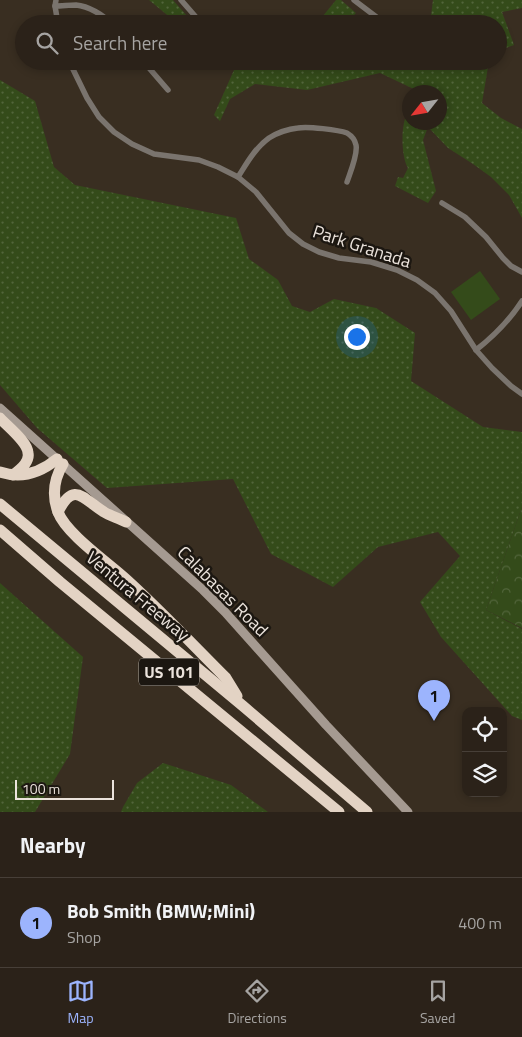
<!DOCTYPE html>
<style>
body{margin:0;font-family:"Titillium Web",sans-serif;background:#332a22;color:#f1f3f6}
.controls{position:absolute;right:15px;bottom:15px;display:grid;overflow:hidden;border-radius:10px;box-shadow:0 2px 8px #0003}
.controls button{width:45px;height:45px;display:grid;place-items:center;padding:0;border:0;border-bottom:1px solid #473f38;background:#2b2219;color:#f1f3f6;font:25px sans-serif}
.compass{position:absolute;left:402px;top:85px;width:45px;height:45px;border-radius:50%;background:#2b2219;box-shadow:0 2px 8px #0003;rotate:239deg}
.scale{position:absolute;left:15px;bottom:12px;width:99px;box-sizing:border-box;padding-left:5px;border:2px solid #ebe3dc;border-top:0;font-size:14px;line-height:18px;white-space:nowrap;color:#ebe3dc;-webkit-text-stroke:4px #1c1711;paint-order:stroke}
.you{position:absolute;left:356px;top:336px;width:18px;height:18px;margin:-12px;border:4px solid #fff;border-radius:50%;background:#1a73e8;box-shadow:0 0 0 8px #1a73e833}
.badge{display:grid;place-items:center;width:32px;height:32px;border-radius:50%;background:#9cb4fd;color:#111;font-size:16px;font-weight:700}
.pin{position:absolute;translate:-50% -41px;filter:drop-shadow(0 1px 2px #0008)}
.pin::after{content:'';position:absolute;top:26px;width:18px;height:15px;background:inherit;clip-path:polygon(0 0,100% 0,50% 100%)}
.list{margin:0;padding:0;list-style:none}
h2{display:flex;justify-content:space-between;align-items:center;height:65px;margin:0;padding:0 20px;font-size:21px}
h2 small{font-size:16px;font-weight:400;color:#a6a4a2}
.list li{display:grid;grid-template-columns:32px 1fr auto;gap:15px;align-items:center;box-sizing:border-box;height:90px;padding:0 20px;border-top:1px solid #473f38}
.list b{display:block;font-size:19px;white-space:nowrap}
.list p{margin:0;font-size:16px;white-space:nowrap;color:#a6a4a2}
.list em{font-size:16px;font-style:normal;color:#a6a4a2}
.icon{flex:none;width:28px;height:28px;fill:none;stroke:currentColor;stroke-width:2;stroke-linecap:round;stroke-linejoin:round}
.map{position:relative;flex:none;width:522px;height:812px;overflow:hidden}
.search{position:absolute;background:#2b2219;box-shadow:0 2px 8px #0003;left:15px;right:15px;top:15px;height:55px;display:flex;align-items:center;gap:12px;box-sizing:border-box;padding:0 18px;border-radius:28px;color:#a6a4a2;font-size:19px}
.sheet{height:155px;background:#2b2219}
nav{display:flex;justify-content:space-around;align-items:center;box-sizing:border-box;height:70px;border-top:1px solid #473f38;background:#2b2219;font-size:14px;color:#a6a4a2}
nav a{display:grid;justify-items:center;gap:2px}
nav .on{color:#9cb4fd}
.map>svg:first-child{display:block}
.grass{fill:url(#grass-dots)}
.forest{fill:url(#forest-crowns)}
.pitch{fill:#344b1a}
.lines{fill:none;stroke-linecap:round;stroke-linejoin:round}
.street{stroke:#7a746e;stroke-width:5.5}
.secondary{stroke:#a59a91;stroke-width:9}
.highway{stroke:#e3d3c4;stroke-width:11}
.labels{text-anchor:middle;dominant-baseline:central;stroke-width:5;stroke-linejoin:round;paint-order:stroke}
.shield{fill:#1c1711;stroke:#ada69f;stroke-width:1}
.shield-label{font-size:16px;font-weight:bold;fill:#ebe3dc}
.street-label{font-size:18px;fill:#ebe3dc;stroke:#1c1711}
</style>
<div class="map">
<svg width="522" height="812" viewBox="0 0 522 812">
<defs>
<pattern id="grass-dots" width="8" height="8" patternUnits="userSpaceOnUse" patternTransform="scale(1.25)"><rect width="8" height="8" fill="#344b1a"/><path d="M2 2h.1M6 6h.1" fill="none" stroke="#52653b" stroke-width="1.8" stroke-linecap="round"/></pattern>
<pattern id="forest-crowns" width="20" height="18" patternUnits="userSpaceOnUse" patternTransform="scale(1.25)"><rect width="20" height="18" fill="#344b1a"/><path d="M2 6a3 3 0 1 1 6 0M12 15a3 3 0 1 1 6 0" fill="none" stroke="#52653b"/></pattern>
</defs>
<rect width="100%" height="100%" fill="#392e21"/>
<!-- grass -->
<g class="grass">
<polygon points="149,0 173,0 194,24 178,24"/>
<polygon points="336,0 341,0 356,13 347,22 350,24 318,24 318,22"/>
<polygon points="433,0 522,0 522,8 502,12 514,45 498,51 498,24 430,24"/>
<path d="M281,61H489L482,103L501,118L522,129V218L509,195L491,177L473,164L448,148L428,127L423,140L436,191L428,203L395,186L398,177L403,178L408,168C401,157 400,121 409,111L410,122H440V92H420L380,73L307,90L255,84L230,99L220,121L214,115L234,70Z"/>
<polygon points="0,80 35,101 54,167 75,185 236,218 249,259 278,280 292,306 310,312 334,299 376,308 415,333 411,381 483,427 522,432 522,507 486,610 522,629 522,720 512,716 441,637 420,602 460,556 438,532 378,547 333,587 271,554 233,479 107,488 37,428 0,385"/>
<polygon points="0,583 83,657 70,754 35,812 0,812"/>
<polygon points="163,763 231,785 268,812 121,812 123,807 137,783"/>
</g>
<!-- forest -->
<polygon class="forest" points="522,507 522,628 486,610"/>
<!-- pitch -->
<polygon class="pitch" points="480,271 500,299 471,320 451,292"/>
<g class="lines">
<!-- street -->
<g class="street">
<polyline points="56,0 55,6 58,24"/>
<polyline points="181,0 202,24"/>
<polyline points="354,0 379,19"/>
<path d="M55,6C62,6 69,5 76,5C88,6 104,15 111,24"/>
<polyline points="69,61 87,98 99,117 114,132 132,144 154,154 199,160 218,167 238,177 256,192 289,233 303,244 319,252 339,258 371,262 397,270 417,280 435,293 451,311 476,350 492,368 511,386 522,394"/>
<polyline points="143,61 168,90"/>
<path d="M238,177C247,163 255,148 269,138C277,133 288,129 298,128C307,126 339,130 347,133C352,136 355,140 356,145C358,154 350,173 347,182"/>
<polyline points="442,203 465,217 486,237 503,258 511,266 522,272"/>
<path d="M476,350C494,336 509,321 522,301"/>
</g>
<!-- secondary -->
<polyline class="secondary" points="0,408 203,590 225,612 326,725 408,812"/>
<!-- highway -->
<g class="highway">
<path d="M0,418C7,426 28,442 28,453C29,457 27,461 25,464C22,468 17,472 13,475"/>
<path d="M63,464C54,479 52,496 58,512C66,534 110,564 128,581C162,612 193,645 226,678L237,696"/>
<path d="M0,472C21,479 40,473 57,459"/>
<polyline points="0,504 243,706 367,812"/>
<path d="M58,512C74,480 83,499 104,512C110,516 119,518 126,522"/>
<polyline points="0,530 60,582 339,812"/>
</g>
</g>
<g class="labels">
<!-- shield labels -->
<rect class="shield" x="139" y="658.5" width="60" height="27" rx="4"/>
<g class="shield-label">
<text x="169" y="672">US 101</text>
</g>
<!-- street labels -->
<g class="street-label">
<text transform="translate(362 246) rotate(18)">Park Granada</text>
<text transform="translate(223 591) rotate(45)">Calabasas Road</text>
<text transform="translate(138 596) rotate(40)">Ventura Freeway</text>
</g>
</g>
</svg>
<div class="controls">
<button><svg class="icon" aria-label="locate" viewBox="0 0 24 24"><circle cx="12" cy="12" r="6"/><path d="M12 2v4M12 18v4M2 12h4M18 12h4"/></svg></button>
<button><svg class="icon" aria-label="layers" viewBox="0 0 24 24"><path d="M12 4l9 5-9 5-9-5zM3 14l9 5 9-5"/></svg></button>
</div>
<svg class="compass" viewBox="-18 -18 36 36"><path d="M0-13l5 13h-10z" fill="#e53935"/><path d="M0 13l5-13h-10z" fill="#a6a4a2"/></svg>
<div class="scale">100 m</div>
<div class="you"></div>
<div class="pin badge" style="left:434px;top:721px">1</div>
<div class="search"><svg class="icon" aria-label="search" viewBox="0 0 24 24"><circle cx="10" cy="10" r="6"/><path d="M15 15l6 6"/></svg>Search here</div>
</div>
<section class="sheet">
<h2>Nearby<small></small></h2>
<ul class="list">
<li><span class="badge">1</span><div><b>Bob Smith (BMW;Mini)</b><p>Shop</p></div><em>400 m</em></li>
</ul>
</section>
<nav>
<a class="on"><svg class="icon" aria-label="map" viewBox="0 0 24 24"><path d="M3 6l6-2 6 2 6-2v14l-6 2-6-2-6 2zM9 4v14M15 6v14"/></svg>Map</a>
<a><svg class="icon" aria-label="directions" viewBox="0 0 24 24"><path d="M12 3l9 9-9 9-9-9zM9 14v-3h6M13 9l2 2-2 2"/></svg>Directions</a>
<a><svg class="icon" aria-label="saved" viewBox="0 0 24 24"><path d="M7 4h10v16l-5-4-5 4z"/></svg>Saved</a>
</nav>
